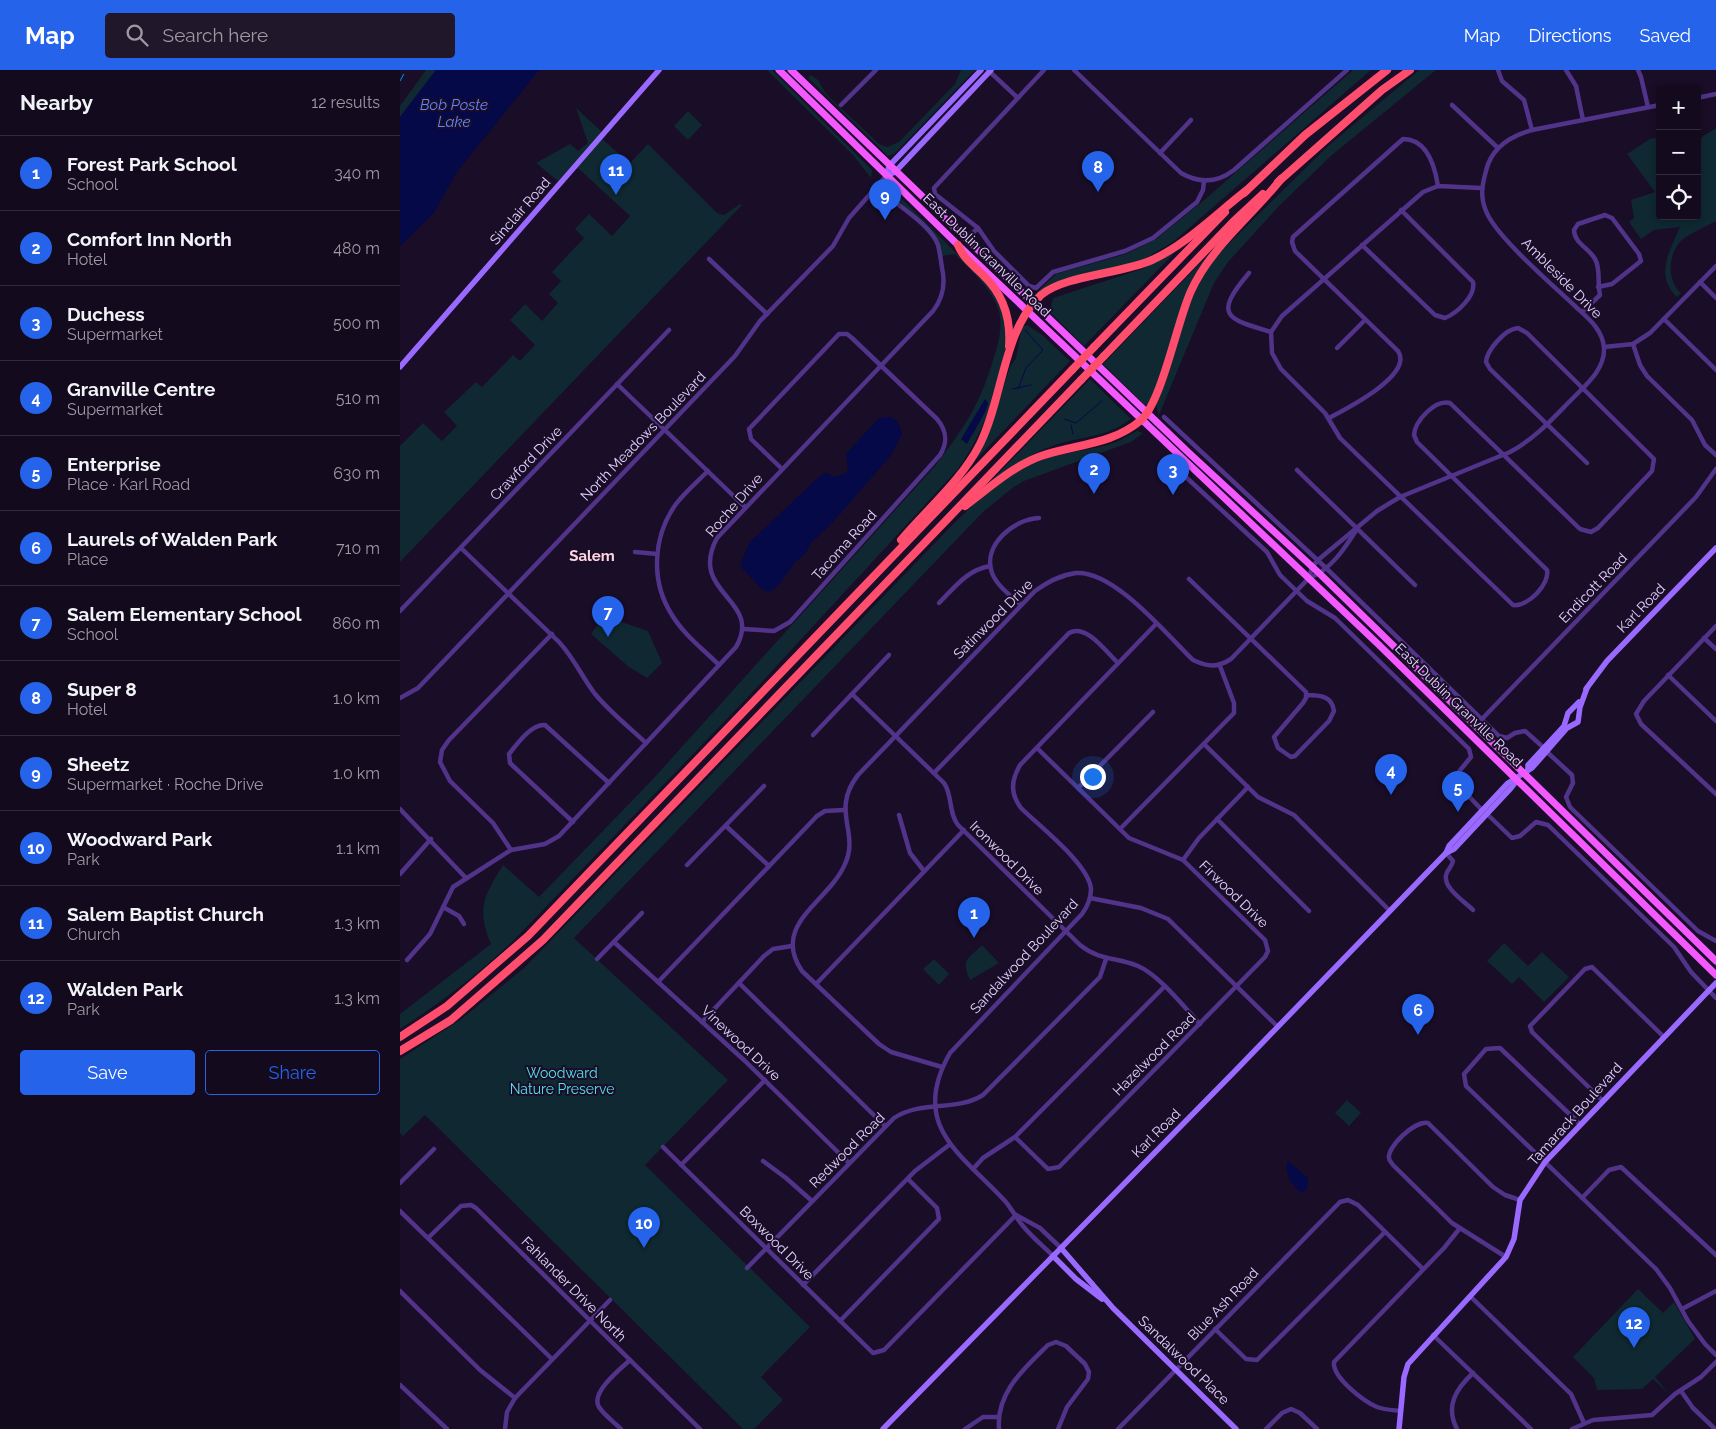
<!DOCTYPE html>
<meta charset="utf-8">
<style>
body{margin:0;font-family:Raleway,sans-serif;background:#20182a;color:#f1f3f6}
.controls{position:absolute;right:15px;top:15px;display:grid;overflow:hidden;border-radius:5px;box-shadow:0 2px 8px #0003}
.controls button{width:45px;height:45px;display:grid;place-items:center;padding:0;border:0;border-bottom:1px solid #322b3b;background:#130a1d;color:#f1f3f6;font:25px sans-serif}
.you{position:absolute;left:692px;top:706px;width:18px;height:18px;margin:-12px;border:4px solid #fff;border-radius:50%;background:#1a73e8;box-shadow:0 0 0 8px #1a73e833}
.badge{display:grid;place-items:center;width:32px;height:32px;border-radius:50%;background:#2563eb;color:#fff;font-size:16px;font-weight:700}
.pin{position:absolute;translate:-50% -41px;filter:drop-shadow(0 1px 2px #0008)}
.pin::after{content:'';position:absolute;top:26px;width:18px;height:15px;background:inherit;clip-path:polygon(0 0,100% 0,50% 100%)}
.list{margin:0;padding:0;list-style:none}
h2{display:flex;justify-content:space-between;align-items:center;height:65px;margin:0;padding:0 20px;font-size:21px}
h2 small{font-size:16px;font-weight:400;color:#9d9aa4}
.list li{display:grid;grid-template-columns:32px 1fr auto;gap:15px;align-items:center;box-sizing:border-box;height:75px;padding:0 20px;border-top:1px solid #322b3b}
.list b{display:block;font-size:19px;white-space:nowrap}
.list p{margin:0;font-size:16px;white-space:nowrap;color:#9d9aa4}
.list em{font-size:16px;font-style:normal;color:#9d9aa4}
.actions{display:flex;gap:10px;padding:15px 20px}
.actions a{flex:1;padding:11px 0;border:1px solid #2563eb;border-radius:5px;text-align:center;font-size:18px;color:#2563eb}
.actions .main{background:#2563eb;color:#fff}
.icon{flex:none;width:28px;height:28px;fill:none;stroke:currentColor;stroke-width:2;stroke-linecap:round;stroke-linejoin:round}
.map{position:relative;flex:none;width:1316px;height:1359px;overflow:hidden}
header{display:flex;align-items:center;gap:30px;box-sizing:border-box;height:70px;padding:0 25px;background:#2563eb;color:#fff}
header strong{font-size:24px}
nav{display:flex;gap:28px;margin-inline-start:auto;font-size:18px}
.search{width:350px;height:45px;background:#20182a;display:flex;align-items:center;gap:12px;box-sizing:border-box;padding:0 18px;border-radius:5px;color:#9d9aa4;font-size:19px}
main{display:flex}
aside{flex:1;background:#130a1d}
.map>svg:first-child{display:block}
.green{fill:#0f2831}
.water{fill:#050947}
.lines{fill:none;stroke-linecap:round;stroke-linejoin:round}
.stream{stroke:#050947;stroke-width:1}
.street{stroke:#51338a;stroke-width:4.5}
.secondary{stroke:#9a69ff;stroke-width:5.5}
.primary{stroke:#f359ff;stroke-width:7}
.highway{stroke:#ff4d6d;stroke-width:8}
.rail{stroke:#0098fd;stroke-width:1;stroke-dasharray:8 6;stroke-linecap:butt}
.highway-bridge{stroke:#ff4d6d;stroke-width:8}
.labels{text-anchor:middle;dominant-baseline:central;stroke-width:4;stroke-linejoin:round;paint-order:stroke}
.street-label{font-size:14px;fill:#e5d2ff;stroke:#190d27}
.park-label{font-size:14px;fill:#53e3ea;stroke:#190d27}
.water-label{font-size:15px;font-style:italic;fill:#6086ff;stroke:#190d27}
.neighbourhood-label{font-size:15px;font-weight:bold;fill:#ffd4e3;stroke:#190d27}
</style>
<header>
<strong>Map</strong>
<div class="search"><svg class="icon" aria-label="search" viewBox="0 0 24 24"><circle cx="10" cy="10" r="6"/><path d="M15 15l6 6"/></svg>Search here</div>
<nav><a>Map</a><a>Directions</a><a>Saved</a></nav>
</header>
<main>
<aside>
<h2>Nearby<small>12 results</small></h2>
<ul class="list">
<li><span class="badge">1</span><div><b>Forest Park School</b><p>School</p></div><em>340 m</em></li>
<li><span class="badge">2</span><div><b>Comfort Inn North</b><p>Hotel</p></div><em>480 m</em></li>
<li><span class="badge">3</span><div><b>Duchess</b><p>Supermarket</p></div><em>500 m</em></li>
<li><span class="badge">4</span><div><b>Granville Centre</b><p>Supermarket</p></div><em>510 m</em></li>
<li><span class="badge">5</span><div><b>Enterprise</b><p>Place · Karl Road</p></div><em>630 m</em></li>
<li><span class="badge">6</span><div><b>Laurels of Walden Park</b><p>Place</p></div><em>710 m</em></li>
<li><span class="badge">7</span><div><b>Salem Elementary School</b><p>School</p></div><em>860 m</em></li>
<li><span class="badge">8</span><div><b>Super 8</b><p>Hotel</p></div><em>1.0 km</em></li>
<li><span class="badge">9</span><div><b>Sheetz</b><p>Supermarket · Roche Drive</p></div><em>1.0 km</em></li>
<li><span class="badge">10</span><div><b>Woodward Park</b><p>Park</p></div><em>1.1 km</em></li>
<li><span class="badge">11</span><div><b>Salem Baptist Church</b><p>Church</p></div><em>1.3 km</em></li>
<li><span class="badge">12</span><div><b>Walden Park</b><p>Park</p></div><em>1.3 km</em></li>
</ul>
<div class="actions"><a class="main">Save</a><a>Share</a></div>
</aside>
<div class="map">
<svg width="1316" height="1359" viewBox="0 0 1316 1359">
<rect width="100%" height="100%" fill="#190d27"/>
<!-- green -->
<g class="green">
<polygon points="26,0 36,0 0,47 0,36"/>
<polygon points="367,0 372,0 472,100 471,108 453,85"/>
<polygon points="561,0 575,0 495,83 488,86 408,8 411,5 418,10 426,24 479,74 487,77 499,72 555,14"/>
<polygon points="953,0 971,0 773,172 739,192 656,213 636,223 656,204 726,184 756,169 803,131"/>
<polygon points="1019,0 1036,0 932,85 880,135 828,192 814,213 759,345 756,335 787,240 800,210 816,186 929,75"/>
<polygon points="176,38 201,61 202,69 230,93 248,74 317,143 324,145 340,134 342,135 0,492 0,376 23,353 42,371 57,356 44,342 76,312 82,317 113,285 120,291 135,275 110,250 125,234 142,251 158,233 149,224 161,211 152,202 184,168 175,159 189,144 212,166 230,146 179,99 171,97 158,111 136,93 170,74 178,81 188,73"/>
<polygon points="288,41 302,55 288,70 274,56"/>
<path d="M1316,58V151C1307,156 1284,166 1279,173C1268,188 1267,210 1281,223L1277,227C1254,205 1270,181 1280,157L1254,160L1241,169L1229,152L1234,148L1231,130L1255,122L1227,84L1250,69L1260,67V146H1297V70Z"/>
<path d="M491,118L586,213C594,225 603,236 605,250C614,291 582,368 557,400L348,627L114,870C79,904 40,933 0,959V944L91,874C76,838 84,826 103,795L139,827L253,709L534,397C562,361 580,335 593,290C598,275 603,258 599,241C592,218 571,201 555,184L542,186L535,166L486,122Z"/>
<polygon points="780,177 684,276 650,242 653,228 742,199"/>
<polygon points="807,186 809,187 785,230 751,332 745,335 703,294"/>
<polygon points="627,255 641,264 670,291 565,401 588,362 610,297 616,288 622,257"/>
<path d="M690,309L731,349C704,369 683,365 652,376C627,385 607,401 586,416Z"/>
<path d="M737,361L743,363L731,372L624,411L615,416L583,442L174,868L328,1010L245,1095L410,1257L361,1307L383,1330L354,1359H343L25,1045L3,1066L0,1063V989L60,950L124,898L529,479C561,446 598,406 642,390C666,381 693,381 716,372C724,369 730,364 737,361Z"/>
<polygon points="204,546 248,561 262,593 247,608 229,597 191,564"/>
<polygon points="1104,873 1128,896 1142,882 1169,907 1144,932 1119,907 1112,914 1087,891"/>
<path d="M582,875L599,893L570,910C561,889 567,890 582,875Z"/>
<polygon points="534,889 549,904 539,915 523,899"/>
<polygon points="947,1030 961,1043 949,1056 935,1043"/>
<polygon points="1238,1219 1263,1243 1274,1232 1295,1269 1255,1307 1269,1324 1253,1309 1242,1319 1197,1320 1194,1308 1173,1287"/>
</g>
<!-- water -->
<g class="water">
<polygon points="36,0 139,0 56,103 34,143 0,176 0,47"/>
<path d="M585,329L588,333C586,343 573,363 567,374L561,369Z"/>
<polygon points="489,347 498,351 502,364 491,385 432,453 411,473 405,484 397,490 378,516 369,522 363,520 340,496 349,473 422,404 427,403 434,407 444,404 448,400 446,384 479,348"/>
<path d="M888,1091L908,1108V1117L902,1123C893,1117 883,1102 888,1091Z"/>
</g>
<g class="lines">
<!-- stream -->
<g class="stream">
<polyline points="612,319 631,315"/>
<polyline points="618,319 626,298 643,280 625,260"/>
<polyline points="664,349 676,353 702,331"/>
<polyline points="671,355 673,364"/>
</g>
<!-- street -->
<g class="street">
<polyline points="588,0 618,28"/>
<polyline points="644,0 534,118 535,124 578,158 594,181 629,216 636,218 653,202 725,181 753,168 797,132 803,120 804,111"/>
<path d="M674,0L781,103C800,114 817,113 834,100L947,0"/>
<polyline points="1098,0 1102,11 1124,30 1132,60"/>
<polyline points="1166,0 1176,16 1183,50"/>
<polyline points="1238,0 1241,7 1248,37"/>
<polyline points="1297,28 1316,24"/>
<polyline points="441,35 476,0"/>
<polyline points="1052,35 1098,78"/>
<polyline points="760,83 791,50"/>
<polyline points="566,169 578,158"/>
<path d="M962,175L1035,245L1045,248C1057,243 1076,226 1073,212L1001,140"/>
<polyline points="309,189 367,244"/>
<path d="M849,203C813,245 826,249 871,262"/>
<polyline points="1300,212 1316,228"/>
<path d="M1182,242L1200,225C1197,213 1201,199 1195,189C1189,178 1174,173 1174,160L1178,154L1205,145L1212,148L1239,184L1241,191L1212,214L1198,217"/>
<polyline points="1264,249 1316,300"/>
<path d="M871,262L872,283L881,299L925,343L940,368L1113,535C1128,537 1150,514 1147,500L1017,372L1014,365C1015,351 1035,329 1050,333L1180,459L1191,462L1198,458L1252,401L1254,389L1127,263L1118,258C1105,259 1087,280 1086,292L1090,299L1187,393"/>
<polyline points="871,262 882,246 1023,122 1038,116 1081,118"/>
<polyline points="1233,274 1240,295 1247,306 1292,350 1305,375 1316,385"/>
<polyline points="1204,277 1233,274 1250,263 1316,196"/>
<polyline points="937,278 965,250"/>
<polyline points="217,314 345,437"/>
<polyline points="764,347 926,498 1099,666 1107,668 1115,663 1125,661 1144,678"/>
<path d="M929,348C946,339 1014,305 998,281L895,181L892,172L893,167L1003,69C1027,69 1035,97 1038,116"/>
<polyline points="780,387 775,397 867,482 880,505 907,531 935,548 1069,679 1071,687 1057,704 1056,713 1082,740"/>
<polyline points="897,400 1015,515"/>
<path d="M308,401C297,412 285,422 276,434C253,466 250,511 272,545C284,565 303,579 319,595"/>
<path d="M61,478L159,572C174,588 182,607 195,624C210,642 229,657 246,673"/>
<polyline points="235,482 257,484"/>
<path d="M909,508L912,497L918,490L977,441L1000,427L1110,382C1136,368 1153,348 1173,328C1187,314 1205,299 1204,278C1203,260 1188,248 1177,238C1155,217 1096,167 1086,141C1080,127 1082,115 1086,101C1091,78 1111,66 1132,60L1260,35"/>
<path d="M789,509L906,622V628L903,633L874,667L878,678L891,687L895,686L929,651L934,641C932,626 920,625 907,625"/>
<path d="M539,533C555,517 567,500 590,496"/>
<path d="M621,535C611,526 597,516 592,503C582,475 614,449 639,448"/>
<polyline points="0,541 269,260"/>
<polyline points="1316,556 1244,631 1236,644 1241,654 1316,724"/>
<path d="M343,559L374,561L390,552L540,385C548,372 547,361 537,349L452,268L447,264H439L349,359L351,369L382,399"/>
<polyline points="1304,568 1316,579"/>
<polyline points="1268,605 1316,651"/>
<path d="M452,624L544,713C553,726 548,742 558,755L680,875C700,891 716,887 738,896C759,905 784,937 800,954"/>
<polyline points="0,628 18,618 335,286 360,251 433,176 449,148 486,106"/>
<polyline points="1082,649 1296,427 1316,399"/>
<polyline points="413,665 489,585"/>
<polyline points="804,674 858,727 894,745 989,840"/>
<polyline points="1147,682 1172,705 1173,713 1166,727 1170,737 1298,861 1316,871"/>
<path d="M534,703L669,563C686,553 706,582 718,593"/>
<polyline points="678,718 753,642"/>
<polyline points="0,739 66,808"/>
<polyline points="1087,744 1112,768 1120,766 1136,752 1148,755 1274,877 1291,902 1316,928"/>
<polyline points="499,745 510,783 524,801"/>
<polyline points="817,749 909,841"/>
<path d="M173,752L110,693L109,684C117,674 131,654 145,655L209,713"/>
<polyline points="326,756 369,796"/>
<polyline points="720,759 834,643 834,633 820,596"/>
<polyline points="111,780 93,753 50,711 40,692 42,680 49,670 152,564"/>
<path d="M1046,783L1053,791C1052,797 1047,800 1046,805C1043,818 1065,832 1073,840"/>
<polyline points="783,790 799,768 848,717"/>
<polyline points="287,795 364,716"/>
<polyline points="0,804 31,769"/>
<polyline points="690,828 741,838 768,849 877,956"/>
<polyline points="43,837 59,846 64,854"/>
<polyline points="214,872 345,991 449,1093"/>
<polyline points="197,889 242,843"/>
<path d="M7,890L30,864L53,817L111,780L145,774L159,766L336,577C364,529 287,524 317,468L533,241C543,228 546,215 542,198C541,191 540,183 538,175C530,153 494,134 477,117"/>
<polyline points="258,912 417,746 425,741 444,740"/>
<polyline points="339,913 485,1056"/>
<polyline points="416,914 564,760"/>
<polyline points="302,952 364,886 373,879 392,876"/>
<path d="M542,997L491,982L479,974L402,901C370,854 429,832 445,794C460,762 430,741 458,705L635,521C648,512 660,505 676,503C714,500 767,565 793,590C808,597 817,598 831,589L909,508C931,500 945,478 957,459"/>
<polyline points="1203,1031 1132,962 1130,956 1136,950 1185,899 1192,897 1264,967"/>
<polyline points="1180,1054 1100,978 1086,979 1064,1004 1066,1016 1256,1199 1270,1218 1288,1251 1305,1274 1316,1285"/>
<polyline points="615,1067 648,1099 659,1097 865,887 868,881 865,870 783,790 729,768 637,678"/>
<polyline points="263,1077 473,1283 484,1280 616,1145"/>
<polyline points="363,1091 386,1108 412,1131"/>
<polyline points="281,1095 365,1010"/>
<polyline points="573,1099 583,1088 615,1067 764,917"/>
<polyline points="0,1113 34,1079"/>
<polyline points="1182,1128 1209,1100 1221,1097 1316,1185"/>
<polyline points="0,1141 152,1289"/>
<polyline points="616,1145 640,1158 661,1178"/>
<polyline points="28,1168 61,1136 71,1135 76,1138 300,1359"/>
<path d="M653,1186C643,1176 632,1167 623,1156C616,1148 612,1139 605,1131C560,1083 509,1055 550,983L682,844C687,837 691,829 691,819C689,794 639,756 621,738C610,723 611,711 620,695L756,554"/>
<path d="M1106,1187L1052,1153L993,1095C992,1093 989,1091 989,1088C987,1077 1015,1050 1028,1053L1093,1117L1105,1125L1120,1130"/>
<path d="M347,1198L494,1048C521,1030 556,1042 583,1025L700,907L706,889"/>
<polyline points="403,1215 515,1101 549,1075"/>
<polyline points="0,1221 80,1300 115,1328"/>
<polyline points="1071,1227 1171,1324 1184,1353"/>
<polyline points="1282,1239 1316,1221"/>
<polyline points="440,1251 539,1149 537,1138 508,1109"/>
<polyline points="815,1259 846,1289 857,1290 985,1162"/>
<polyline points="1033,1265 1131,1359"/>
<polyline points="0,1315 47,1359"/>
<polyline points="1281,1321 1293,1338 1315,1359"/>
<path d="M1001,1341C993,1340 985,1340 977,1337C963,1331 932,1307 934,1292L1044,1178L1060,1158"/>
<polyline points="105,1359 107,1342 115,1328 210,1230"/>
<path d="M221,1359C214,1352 204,1345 199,1337C190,1323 220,1299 230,1290"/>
<polyline points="565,1359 583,1347 598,1347"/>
<path d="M599,1359C596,1322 624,1299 648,1275L656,1272L666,1276L685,1294L689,1302L688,1309L667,1337L658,1359"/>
<polyline points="718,1359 940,1132 948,1130 958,1135 1023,1199"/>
<polyline points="866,1359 882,1343 891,1339 900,1343 917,1359"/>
<path d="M1057,1359C1045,1336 1056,1319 1073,1303"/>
<polyline points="1172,1359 1193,1350 1252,1345 1275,1324 1301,1307 1316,1292"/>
</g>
<!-- secondary -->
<g class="secondary">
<polyline points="486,106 495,102 591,0"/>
<polyline points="486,106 489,96 581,0"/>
<polyline points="0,297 259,0"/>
<polyline points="1186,619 1207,591 1316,478"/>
<polyline points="1128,699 1128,695 1164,656 1168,643 1179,632"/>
<polyline points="1046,783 1054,779 1111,718 1117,710"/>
<polyline points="661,1178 713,1238 836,1359"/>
<polyline points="653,1186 676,1209 702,1229"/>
<polyline points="483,1359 837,999 1046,783 1049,776 1108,713 1132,698 1167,658 1178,652 1180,637 1187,618"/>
<polyline points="999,1359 1004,1307 1008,1294 1106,1187 1114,1169 1120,1130 1145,1092 1316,913"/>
</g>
<!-- primary -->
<g class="primary">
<polyline points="379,0 558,175 978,574 1316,905"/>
<polyline points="391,0 789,383 920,504 1316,891"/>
</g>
<!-- highway -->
<g class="highway">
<polyline points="878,112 982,20 1010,0"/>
<polyline points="844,123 905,65 987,0"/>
<path d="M558,175C563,188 573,195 583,205C603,224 611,248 609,276"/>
<polyline points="694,277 825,142"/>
<polyline points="704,286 833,152 863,124"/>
<path d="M565,436C589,418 613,396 641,386C676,374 711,375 740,351C762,333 777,251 791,221C811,177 852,146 881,109"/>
<path d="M501,470C527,439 561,411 580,374C603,328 603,260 641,225C665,205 721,204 752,190C787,174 817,143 847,120"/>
<polyline points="0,967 47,936 128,866 672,300"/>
<polyline points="0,981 51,950 143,870 681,310"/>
</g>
<!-- rail -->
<polyline class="rail" points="0,11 6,0"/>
<!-- highway-bridge -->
<g class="highway-bridge">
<polyline points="672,300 694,277"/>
<polyline points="681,310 704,286"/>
</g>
</g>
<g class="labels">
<!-- street labels -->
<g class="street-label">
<text transform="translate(120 141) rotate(-49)">Sinclair Road</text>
<text transform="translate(587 185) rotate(44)">East Dublin Granville Road</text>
<text transform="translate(1162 208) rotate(45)">Ambleside Drive</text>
<text transform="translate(243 366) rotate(-46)">North Meadows Boulevard</text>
<text transform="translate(126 393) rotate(-46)">Crawford Drive</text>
<text transform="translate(334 435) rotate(-49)">Roche Drive</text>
<text transform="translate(444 475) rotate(-48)">Tacoma Road</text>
<text transform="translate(1193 518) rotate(-46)">Endicott Road</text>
<text transform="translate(1241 538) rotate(-46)">Karl Road</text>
<text transform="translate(593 549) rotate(-45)">Satinwood Drive</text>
<text transform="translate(1059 635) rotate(44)">East Dublin Granville Road</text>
<text transform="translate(607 788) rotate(45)">Ironwood Drive</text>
<text transform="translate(834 824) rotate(44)">Firwood Drive</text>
<text transform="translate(624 886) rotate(-47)">Sandalwood Boulevard</text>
<text transform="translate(341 973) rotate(43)">Vinewood Drive</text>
<text transform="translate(754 984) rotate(-45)">Hazelwood Road</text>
<text transform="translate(1175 1044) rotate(-48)">Tamarack Boulevard</text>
<text transform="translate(756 1063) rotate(-45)">Karl Road</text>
<text transform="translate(447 1080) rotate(-45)">Redwood Road</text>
<text transform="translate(377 1173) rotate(45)">Boxwood Drive</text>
<text transform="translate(174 1219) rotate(45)">Fahlander Drive North</text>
<text transform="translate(823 1234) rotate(-46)">Blue Ash Road</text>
<text transform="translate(784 1290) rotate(44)">Sandalwood Place</text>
</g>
<!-- park labels -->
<g class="park-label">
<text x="162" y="1003">Woodward<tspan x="162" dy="16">Nature Preserve</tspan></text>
</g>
<!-- water labels -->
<g class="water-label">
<text x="54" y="35">Bob Poste<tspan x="54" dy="17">Lake</tspan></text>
</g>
<!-- neighbourhood labels -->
<g class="neighbourhood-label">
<text x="192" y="486">Salem</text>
</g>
</g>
</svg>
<div class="controls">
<button>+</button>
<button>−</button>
<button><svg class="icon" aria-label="locate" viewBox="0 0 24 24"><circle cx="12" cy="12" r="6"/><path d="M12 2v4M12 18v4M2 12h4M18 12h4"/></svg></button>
</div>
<div class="you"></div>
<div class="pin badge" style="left:574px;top:868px">1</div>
<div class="pin badge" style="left:694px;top:424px">2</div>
<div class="pin badge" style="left:773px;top:425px">3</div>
<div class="pin badge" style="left:991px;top:725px">4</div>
<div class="pin badge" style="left:1058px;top:742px">5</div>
<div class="pin badge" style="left:1018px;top:965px">6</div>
<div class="pin badge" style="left:208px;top:567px">7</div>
<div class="pin badge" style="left:698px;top:122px">8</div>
<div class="pin badge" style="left:485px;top:150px">9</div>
<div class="pin badge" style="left:244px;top:1178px">10</div>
<div class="pin badge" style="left:216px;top:125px">11</div>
<div class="pin badge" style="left:1234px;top:1278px">12</div>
</div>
</main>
